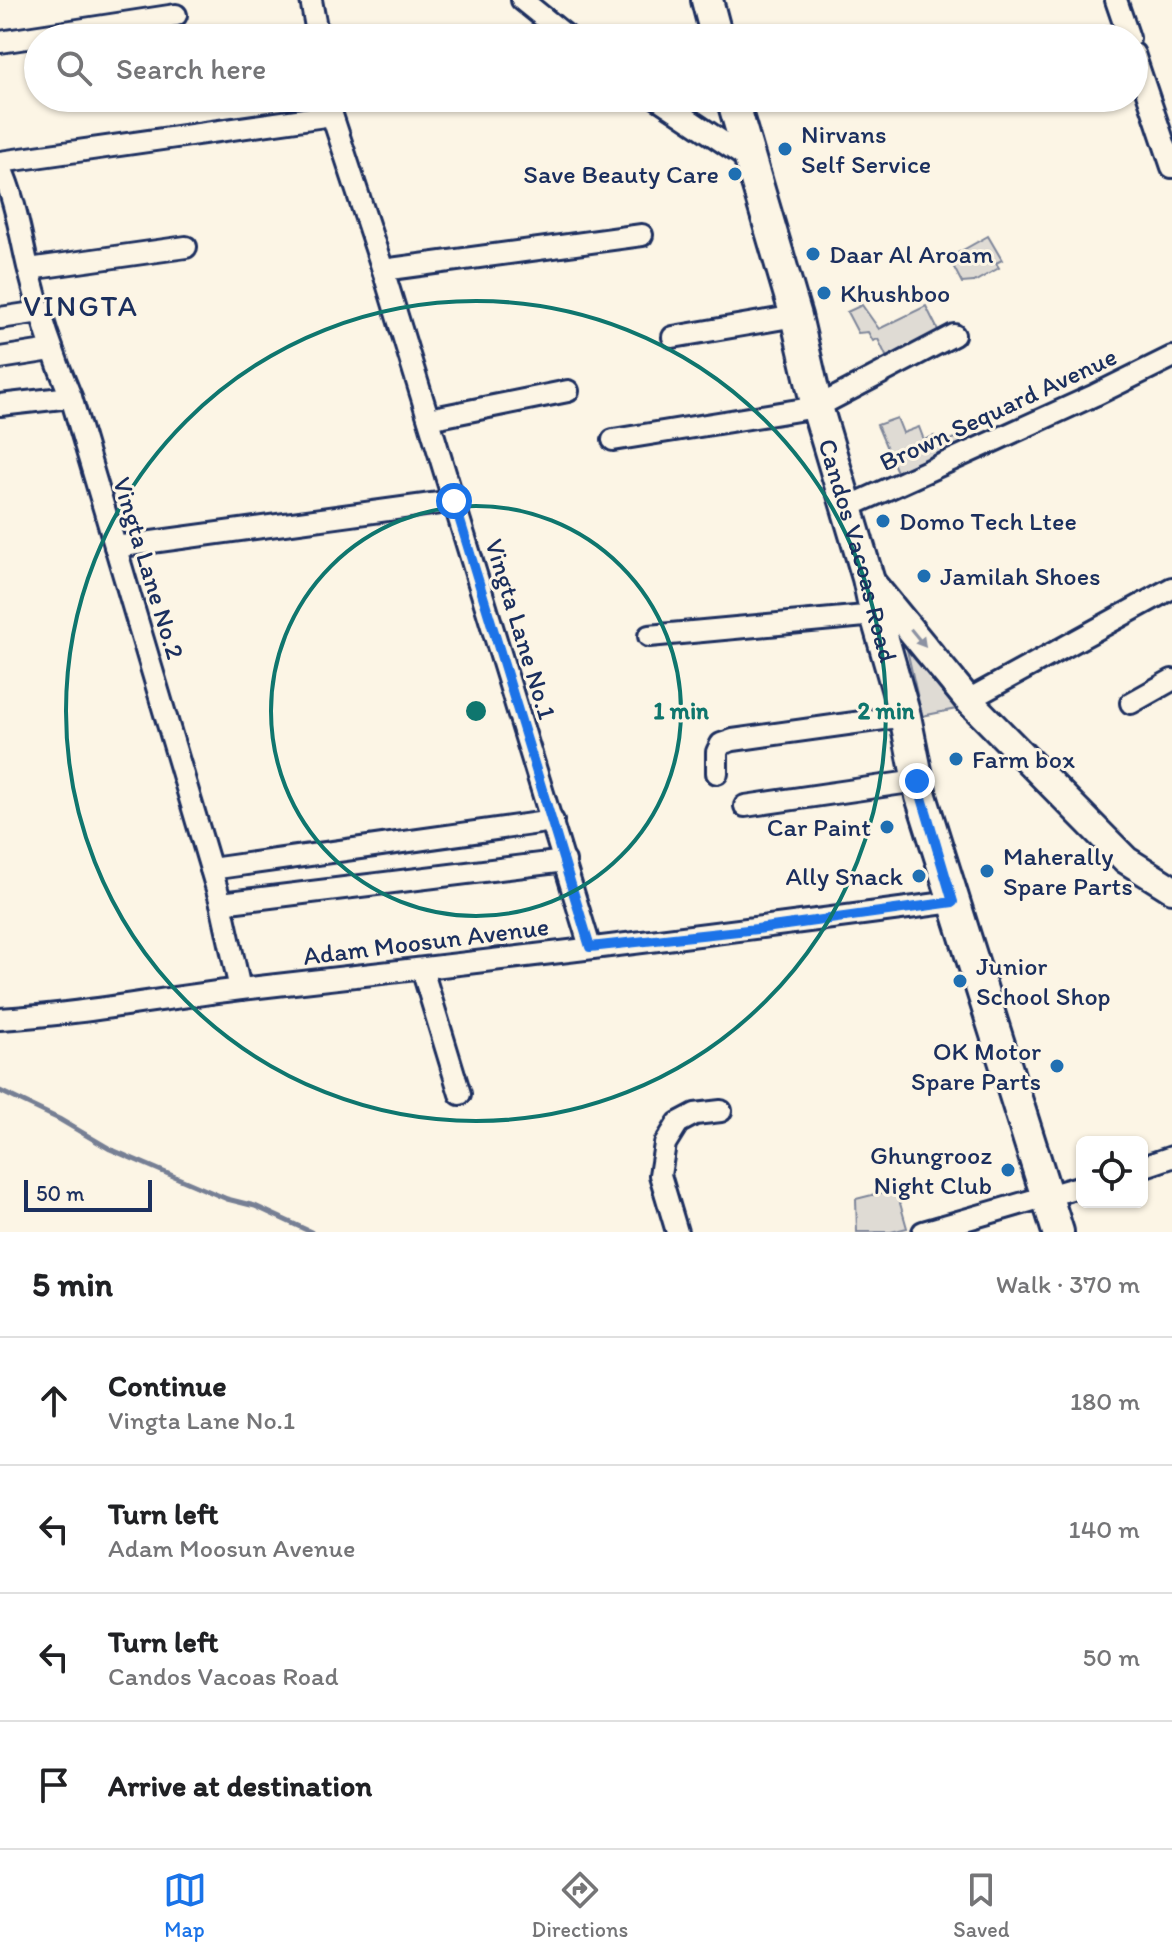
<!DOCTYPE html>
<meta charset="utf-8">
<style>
body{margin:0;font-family:Itim,sans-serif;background:#f6f6f6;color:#202124}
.controls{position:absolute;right:24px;bottom:24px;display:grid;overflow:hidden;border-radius:12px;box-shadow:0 2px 6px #0004}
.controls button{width:72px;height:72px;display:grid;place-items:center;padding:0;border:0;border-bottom:2px solid #e0e0e0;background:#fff;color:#202124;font:40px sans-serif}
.scale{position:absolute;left:24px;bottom:20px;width:128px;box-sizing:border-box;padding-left:8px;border:4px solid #1b2f5e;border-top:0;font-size:22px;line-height:28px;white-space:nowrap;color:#1b2f5e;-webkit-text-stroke:6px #fcf5e5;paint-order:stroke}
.stop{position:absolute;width:24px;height:24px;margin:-18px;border:6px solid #1a73e8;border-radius:50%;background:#fff}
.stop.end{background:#1a73e8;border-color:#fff;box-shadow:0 2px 8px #0008}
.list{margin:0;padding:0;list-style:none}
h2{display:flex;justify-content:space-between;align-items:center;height:104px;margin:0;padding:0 32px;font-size:34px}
h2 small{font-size:26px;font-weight:400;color:#757577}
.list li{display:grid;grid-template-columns:52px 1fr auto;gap:24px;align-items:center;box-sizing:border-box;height:128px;padding:0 32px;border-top:2px solid #e0e0e0}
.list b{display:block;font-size:30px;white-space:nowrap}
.list p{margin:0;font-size:26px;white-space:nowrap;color:#757577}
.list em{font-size:26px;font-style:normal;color:#757577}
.icon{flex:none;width:44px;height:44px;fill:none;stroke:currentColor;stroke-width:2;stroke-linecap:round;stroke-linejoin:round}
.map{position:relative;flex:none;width:1172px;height:1232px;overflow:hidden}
.search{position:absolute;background:#fff;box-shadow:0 2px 6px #0004;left:24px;right:24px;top:24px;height:88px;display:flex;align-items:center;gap:20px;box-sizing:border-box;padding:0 28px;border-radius:44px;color:#757577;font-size:30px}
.sheet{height:616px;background:#fff}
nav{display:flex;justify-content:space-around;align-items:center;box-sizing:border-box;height:112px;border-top:2px solid #e0e0e0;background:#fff;font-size:22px;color:#757577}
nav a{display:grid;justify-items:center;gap:4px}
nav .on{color:#1a73e8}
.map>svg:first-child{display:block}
.green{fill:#dfdbd4;stroke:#7d8599;stroke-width:2}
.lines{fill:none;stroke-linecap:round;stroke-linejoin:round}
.stream{stroke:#767f94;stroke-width:5}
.minor-casing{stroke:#1b2f5e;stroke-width:26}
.tertiary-casing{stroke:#1b2f5e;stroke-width:32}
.secondary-casing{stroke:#1b2f5e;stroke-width:36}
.minor{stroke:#fcf5e5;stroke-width:20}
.tertiary{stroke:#fcf5e5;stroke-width:26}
.secondary{stroke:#fcf5e5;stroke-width:30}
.oneway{fill:#8c92a2}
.route{stroke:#1a73e8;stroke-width:10}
.ring{fill:none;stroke:#0f766e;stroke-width:4}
.poi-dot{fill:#1f6fb2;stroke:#fcf5e5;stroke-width:3}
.labels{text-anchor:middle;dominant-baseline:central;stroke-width:6;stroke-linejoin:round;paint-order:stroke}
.poi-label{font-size:26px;fill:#1b2f5e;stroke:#fcf5e5;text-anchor:start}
.street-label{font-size:26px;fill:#1b2f5e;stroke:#fcf5e5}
.quarter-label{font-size:30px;letter-spacing:2px;fill:#1b2f5e;stroke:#fcf5e5}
.centre{fill:#0f766e;stroke:#fcf5e5;stroke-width:4}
.ring-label{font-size:24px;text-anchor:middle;font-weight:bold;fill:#0f766e;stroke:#fcf5e5;stroke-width:6;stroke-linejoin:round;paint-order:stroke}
</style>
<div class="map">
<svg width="1172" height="1232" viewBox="0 0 1172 1232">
<rect width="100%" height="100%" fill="#fcf5e5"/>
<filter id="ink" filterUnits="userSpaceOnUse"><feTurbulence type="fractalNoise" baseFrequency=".0125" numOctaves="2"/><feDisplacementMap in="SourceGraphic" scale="16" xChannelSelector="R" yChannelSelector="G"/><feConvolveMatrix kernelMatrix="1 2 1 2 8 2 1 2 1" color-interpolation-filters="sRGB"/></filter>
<g filter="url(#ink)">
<!-- green -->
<g class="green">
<polygon points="988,236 1002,260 996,263 999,268 974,282 962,283 949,258"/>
<polygon points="862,305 879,329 926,306 939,332 887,358 878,339 873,341 868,332 858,333 847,312"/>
<polygon points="897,418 903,433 919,427 924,440 934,436 938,445 960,436 964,445 897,472 877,425"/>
<polygon points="907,650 956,709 922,716"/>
<polygon points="896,1189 907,1228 891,1232 857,1232 856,1199"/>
</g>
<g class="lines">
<!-- stream -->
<polyline class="stream" points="0,1091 59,1119 110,1149 227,1199 255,1206 311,1232"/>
<!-- minor casing -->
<g class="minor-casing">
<g id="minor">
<polyline points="311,0 318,38"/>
<polyline points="522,0 569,38"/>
<polyline points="1116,0 1129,38"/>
<polyline points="0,42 176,15"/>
<polyline points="1134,54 1172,167"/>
<polyline points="329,98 332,115 383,270 590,947"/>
<polyline points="657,98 748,159"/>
<polyline points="0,162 332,115"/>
<path d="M0,166C15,198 20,233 28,267C39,312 53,355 71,397L221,903L240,989"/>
<polyline points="29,269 186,247"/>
<polyline points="383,270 642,235"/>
<polyline points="0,318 40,312"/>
<polyline points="673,337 796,316"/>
<polyline points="0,358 51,350"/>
<polyline points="0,405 71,397"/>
<polyline points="429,419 568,391"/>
<polyline points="613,440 817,407 954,335"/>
<polyline points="846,508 1095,395 1172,357"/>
<polyline points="115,547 454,501"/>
<polyline points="649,636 876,615"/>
<polyline points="968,700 1172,588"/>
<polyline points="1131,703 1172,680"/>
<polyline points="717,773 717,752 721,744 733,740 905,716"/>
<polyline points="745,806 917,781"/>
<polyline points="211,869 553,821"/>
<polyline points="221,903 565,861"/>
<polyline points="422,969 460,1094"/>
<path d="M0,1019C87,1014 173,996 259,987C491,961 722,933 953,902"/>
<polyline points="1142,1167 1172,1157"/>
<polyline points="677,1232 660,1175 665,1144 678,1123 695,1114 721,1111"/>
<polyline points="923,1232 1082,1186"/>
</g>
</g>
<!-- tertiary casing -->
<g class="tertiary-casing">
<polyline id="tertiary" points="868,578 968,700 1126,860 1172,889"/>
</g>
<!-- secondary casing -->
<g class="secondary-casing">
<g id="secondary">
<polyline points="707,0 717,38"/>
<path id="s1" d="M732,98L796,316L817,407L868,578L876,615L905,716L921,796L1058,1232"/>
</g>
</g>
<!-- minor -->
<use href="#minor" class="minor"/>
<!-- tertiary -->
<use href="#tertiary" class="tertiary"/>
<!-- secondary -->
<use href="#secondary" class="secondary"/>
</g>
<!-- one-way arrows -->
<defs><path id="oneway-solid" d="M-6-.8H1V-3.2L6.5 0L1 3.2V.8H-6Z" transform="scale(2)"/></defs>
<use class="oneway" href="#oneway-solid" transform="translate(918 638) rotate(51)"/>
</g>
<g class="lines" filter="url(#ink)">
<!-- route -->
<polyline class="route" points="454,501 590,947 757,929 953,902 917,781"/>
</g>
<!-- distance rings -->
<g class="ring">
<circle cx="476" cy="711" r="205"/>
<circle cx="476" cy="711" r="410"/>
</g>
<!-- markers -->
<g class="poi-dot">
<circle cx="785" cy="149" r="8"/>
<circle cx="735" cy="174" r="8"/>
<circle cx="813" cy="254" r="8"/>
<circle cx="824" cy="293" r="8"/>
<circle cx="883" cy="521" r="8"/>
<circle cx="924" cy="576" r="8"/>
<circle cx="956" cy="759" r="8"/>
<circle cx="887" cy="827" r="8"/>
<circle cx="987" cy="871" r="8"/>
<circle cx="919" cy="876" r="8"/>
<circle cx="960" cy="981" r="8"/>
<circle cx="1057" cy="1066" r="8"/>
<circle cx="1008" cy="1170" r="8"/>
</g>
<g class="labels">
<!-- poi labels -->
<g class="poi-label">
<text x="801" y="134">Nirvans<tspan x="801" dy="30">Self Service</tspan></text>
<text x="719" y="174" text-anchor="end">Save Beauty Care</text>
<text x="829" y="254">Daar Al Aroam</text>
<text x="840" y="293">Khushboo</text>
<text x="899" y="521">Domo Tech Ltee</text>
<text x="940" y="576">Jamilah Shoes</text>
<text x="972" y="759">Farm box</text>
<text x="871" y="827" text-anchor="end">Car Paint</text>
<text x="1003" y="856">Maherally<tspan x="1003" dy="30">Spare Parts</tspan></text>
<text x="903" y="876" text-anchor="end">Ally Snack</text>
<text x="976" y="966">Junior<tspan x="976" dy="30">School Shop</tspan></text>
<text x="1041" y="1051" text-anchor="end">OK Motor<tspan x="1041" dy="30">Spare Parts</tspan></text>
<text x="992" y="1155" text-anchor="end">Ghungrooz<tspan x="992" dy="30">Night Club</tspan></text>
</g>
<!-- street labels -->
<g class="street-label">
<text transform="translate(998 409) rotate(-25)">Brown Sequard Avenue</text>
<text stroke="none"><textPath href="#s1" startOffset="470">Candos Vacoas Road</textPath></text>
<text transform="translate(149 568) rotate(73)">Vingta Lane No.2</text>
<text transform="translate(521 629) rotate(73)">Vingta Lane No.1</text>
<text transform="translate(426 941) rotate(-7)">Adam Moosun Avenue</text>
</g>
<!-- quarter labels -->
<g class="quarter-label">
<text x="81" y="305">VINGTA</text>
</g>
</g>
<circle cx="476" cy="711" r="12" class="centre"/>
<g class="ring-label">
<text x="681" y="719">1 min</text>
<text x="886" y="719">2 min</text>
</g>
</svg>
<div class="controls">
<button><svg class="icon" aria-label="locate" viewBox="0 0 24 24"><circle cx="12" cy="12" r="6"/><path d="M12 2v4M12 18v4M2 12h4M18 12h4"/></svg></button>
</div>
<div class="scale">50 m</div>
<div class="stop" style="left:454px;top:501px"></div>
<div class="stop end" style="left:917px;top:781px"></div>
<div class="search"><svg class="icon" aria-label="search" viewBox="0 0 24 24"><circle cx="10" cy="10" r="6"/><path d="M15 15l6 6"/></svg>Search here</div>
</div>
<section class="sheet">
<h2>5 min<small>Walk · 370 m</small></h2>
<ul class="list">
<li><svg class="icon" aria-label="ahead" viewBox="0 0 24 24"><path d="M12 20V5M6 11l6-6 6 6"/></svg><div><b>Continue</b><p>Vingta Lane No.1</p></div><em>180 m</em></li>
<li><svg class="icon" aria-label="left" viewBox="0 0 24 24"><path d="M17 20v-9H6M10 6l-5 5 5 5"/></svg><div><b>Turn left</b><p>Adam Moosun Avenue</p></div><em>140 m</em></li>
<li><svg class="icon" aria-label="left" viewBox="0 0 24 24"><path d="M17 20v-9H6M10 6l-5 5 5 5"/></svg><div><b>Turn left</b><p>Candos Vacoas Road</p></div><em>50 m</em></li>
<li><svg class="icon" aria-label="arrive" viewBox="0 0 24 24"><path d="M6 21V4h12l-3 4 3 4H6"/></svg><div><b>Arrive at destination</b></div></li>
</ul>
</section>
<nav>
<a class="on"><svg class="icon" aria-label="map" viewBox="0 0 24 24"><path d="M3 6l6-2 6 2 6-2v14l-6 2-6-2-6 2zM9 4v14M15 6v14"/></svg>Map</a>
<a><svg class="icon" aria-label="directions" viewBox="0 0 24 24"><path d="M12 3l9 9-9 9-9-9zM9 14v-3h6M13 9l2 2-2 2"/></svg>Directions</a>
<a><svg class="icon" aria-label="saved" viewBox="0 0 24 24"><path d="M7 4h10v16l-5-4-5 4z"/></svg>Saved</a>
</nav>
